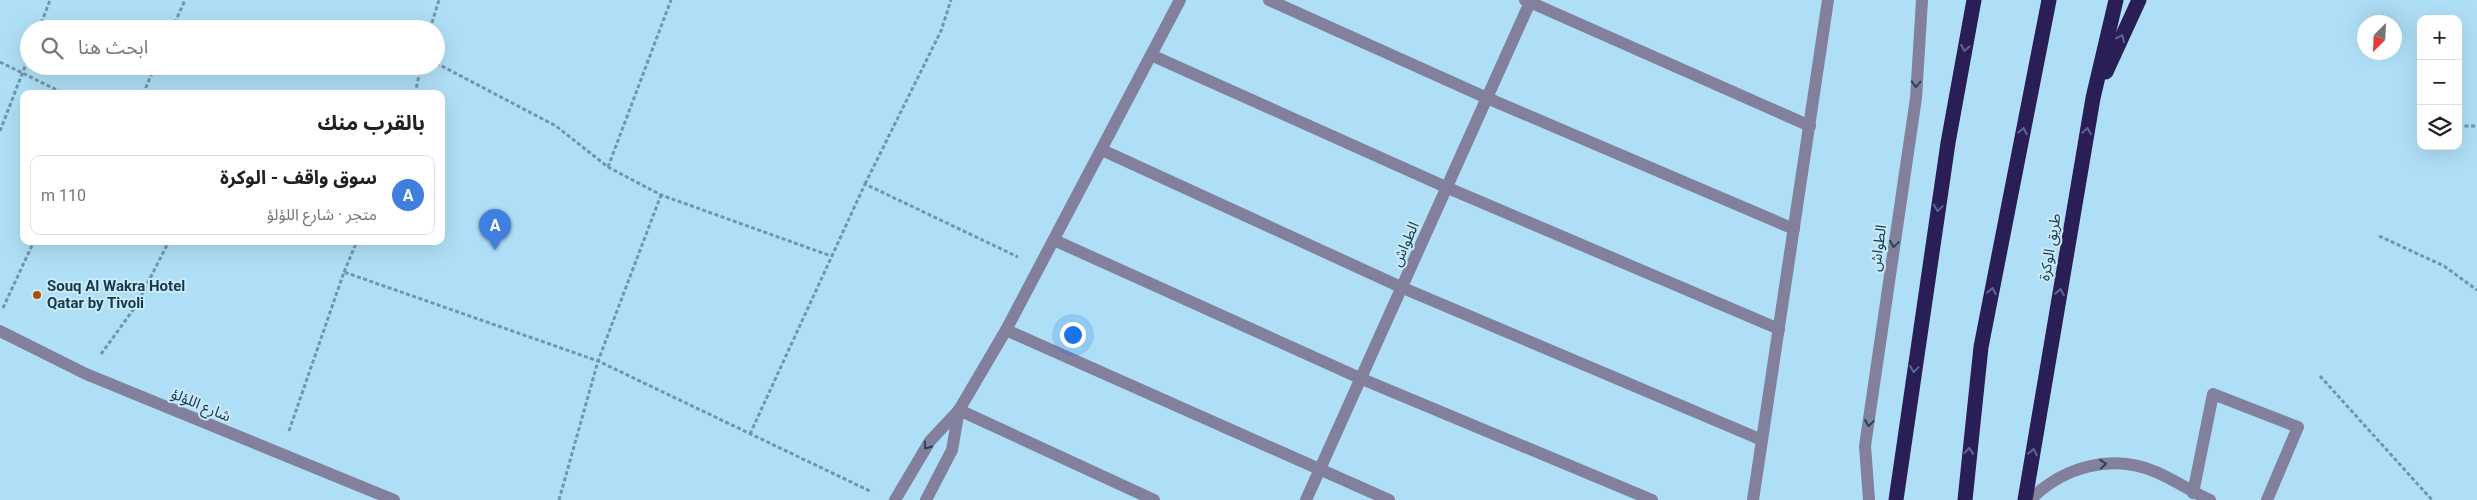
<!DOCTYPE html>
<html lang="ar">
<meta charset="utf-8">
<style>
body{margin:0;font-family:Roboto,"Noto Sans Arabic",sans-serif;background:#f6f6f6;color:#202124;direction:rtl}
.controls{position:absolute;right:15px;top:15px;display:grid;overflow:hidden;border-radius:10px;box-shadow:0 5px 20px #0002}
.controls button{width:45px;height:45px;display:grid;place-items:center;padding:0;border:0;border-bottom:1px solid #e0e0e0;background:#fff;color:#202124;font:25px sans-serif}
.compass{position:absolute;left:2357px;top:15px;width:45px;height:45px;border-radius:50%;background:#fff;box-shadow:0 5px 20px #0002;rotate:204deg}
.you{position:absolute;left:1072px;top:334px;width:18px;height:18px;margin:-12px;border:4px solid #fff;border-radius:50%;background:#1a73e8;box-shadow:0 0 0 8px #1a73e833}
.badge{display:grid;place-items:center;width:32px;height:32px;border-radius:50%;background:#db2777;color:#fff;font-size:16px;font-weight:700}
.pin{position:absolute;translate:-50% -41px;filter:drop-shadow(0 1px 2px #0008)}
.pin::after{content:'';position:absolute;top:26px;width:18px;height:15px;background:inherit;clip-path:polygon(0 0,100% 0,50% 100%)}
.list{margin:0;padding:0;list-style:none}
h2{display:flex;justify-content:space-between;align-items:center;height:65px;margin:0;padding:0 20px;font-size:21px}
h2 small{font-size:16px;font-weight:400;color:#757577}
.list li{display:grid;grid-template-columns:32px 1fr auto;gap:15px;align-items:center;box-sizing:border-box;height:80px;margin:0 10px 10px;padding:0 10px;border:1px solid #e0e0e0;border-radius:10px}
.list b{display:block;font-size:19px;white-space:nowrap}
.list p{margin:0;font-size:16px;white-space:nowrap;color:#757577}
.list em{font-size:16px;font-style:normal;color:#757577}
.icon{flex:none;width:28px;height:28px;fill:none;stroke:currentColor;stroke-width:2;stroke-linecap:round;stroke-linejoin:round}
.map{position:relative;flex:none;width:2477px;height:500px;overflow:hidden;direction:ltr}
.search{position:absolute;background:#fff;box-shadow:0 5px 20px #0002;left:20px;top:20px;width:425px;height:55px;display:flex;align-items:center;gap:12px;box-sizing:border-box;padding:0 18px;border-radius:28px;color:#757577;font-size:19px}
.panel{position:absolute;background:#fff;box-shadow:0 5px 20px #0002;left:20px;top:90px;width:425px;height:155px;border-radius:10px;direction:rtl}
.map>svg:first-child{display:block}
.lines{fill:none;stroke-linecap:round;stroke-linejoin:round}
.path{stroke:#6d98ac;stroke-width:3;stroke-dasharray:4 2.5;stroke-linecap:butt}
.minor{stroke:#82809d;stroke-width:12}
.highway{stroke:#2a1e56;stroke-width:15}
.oneway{stroke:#62658f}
.oneway2{stroke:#254455}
.poi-dot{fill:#af4f06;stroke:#caeaf9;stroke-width:2}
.labels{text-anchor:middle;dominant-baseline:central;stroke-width:4;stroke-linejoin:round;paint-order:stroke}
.street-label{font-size:15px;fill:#153948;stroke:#caeaf9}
.poi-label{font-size:15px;font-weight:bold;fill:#153948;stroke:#caeaf9;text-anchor:start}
</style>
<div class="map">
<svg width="2477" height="500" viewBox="0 0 2477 500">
<rect width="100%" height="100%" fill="#afdff6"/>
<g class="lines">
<!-- path -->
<g class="path">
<polyline points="39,29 50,0"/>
<polyline points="172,29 185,0"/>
<polyline points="430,29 439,0"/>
<polyline points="0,62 65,94"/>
<polyline points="436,63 556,126 608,167 661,195 831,256"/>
<polyline points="143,94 155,66"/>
<polyline points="415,94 421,66"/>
<polyline points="2458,126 2477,126"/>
<polyline points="0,131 29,56"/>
<polyline points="608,167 671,0"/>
<polyline points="865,184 941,31 951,0"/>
<polyline points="2379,236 2444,266 2477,290"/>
<polyline points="344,272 357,241"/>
<polyline points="3,308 34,241"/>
<polyline points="101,354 136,306 169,241"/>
<polyline points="2320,376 2432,500"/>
<polyline points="289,431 344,272 598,361 872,492"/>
<polyline points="750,434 865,184 1018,257"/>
<polyline points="559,500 598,361 661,195"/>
</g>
<!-- minor -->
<g class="minor">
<polyline points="1269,0 1487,98 1794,229"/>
<polyline points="1525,0 1810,126"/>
<polyline points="1151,55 1448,188 1779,329"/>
<polyline points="1102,150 1403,288 1762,440"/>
<polyline points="1054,240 1362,379 1652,500"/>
<polyline points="1006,330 1389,500"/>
<polyline points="0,331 86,374 394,500"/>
<polyline points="959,410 1154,500"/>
<polyline points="2193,493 2213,394 2298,427 2267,500"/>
<polyline points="895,500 930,441 959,410 1006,330 1180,0"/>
<polyline points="926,500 952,450 959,410"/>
<polyline points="1306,500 1531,0"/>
<polyline points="1753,500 1828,0"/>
<polyline points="1869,500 1865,446 1916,98 1922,0"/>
<path d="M2030,500C2063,467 2111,453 2156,472C2175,480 2192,492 2210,500"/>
</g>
<!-- highway -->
<g class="highway">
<polyline points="2106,72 2139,0"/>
<polyline points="1896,500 1948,143 1974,0"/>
<polyline points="1965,500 1981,347 2049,0"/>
<polyline points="2025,500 2093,98 2116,0"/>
</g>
</g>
<!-- one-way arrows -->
<defs><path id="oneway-chevron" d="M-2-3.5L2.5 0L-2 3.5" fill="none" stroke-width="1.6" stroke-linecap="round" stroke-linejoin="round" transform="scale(1.25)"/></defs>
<g class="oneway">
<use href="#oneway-chevron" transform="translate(2121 38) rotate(-65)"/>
<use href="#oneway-chevron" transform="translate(1965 48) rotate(100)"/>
<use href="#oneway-chevron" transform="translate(2023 131) rotate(-79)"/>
<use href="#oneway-chevron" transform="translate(2087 131) rotate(-80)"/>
<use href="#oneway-chevron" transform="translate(1938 208) rotate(98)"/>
<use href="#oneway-chevron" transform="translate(1992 291) rotate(-79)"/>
<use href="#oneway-chevron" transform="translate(2060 292) rotate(-80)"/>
<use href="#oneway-chevron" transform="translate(1914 369) rotate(98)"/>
<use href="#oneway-chevron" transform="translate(1969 451) rotate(-85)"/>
<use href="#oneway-chevron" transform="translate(2033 452) rotate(-80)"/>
</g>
<g class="oneway2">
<use href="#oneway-chevron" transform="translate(1916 84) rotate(92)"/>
<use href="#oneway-chevron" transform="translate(1894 244) rotate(98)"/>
<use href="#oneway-chevron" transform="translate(1869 423) rotate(98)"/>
<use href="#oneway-chevron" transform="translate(927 446) rotate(125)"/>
<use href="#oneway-chevron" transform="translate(2103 464) rotate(-5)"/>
</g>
<!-- markers -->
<circle class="poi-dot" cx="37" cy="295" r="5"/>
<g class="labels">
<!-- street labels -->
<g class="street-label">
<text transform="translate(1405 244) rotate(-66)">الطواش</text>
<text transform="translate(2050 247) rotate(-80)">طريق الوكرة</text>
<text transform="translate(1878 248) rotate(-82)">الطواش</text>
<text transform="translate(201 405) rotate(23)">شارع اللؤلؤ</text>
</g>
<!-- poi labels -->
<g class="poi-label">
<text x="47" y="286">Souq Al Wakra Hotel<tspan x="47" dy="17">Qatar by Tivoli</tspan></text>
</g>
</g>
</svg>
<div class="controls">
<button>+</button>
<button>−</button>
<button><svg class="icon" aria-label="layers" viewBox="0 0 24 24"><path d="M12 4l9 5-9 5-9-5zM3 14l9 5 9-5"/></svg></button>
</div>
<svg class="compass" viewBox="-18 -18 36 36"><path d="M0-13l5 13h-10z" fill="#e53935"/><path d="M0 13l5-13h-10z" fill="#757577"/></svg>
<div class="you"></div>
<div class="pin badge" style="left:495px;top:250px;background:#3f7fe0">A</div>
<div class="search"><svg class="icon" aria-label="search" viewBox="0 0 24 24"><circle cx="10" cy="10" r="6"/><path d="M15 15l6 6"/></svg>ابحث هنا</div>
<section class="panel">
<h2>بالقرب منك<small></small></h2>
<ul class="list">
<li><span class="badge" style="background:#3f7fe0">A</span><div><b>سوق واقف - الوكرة</b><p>متجر · شارع اللؤلؤ</p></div><em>110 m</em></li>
</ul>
</section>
</div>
